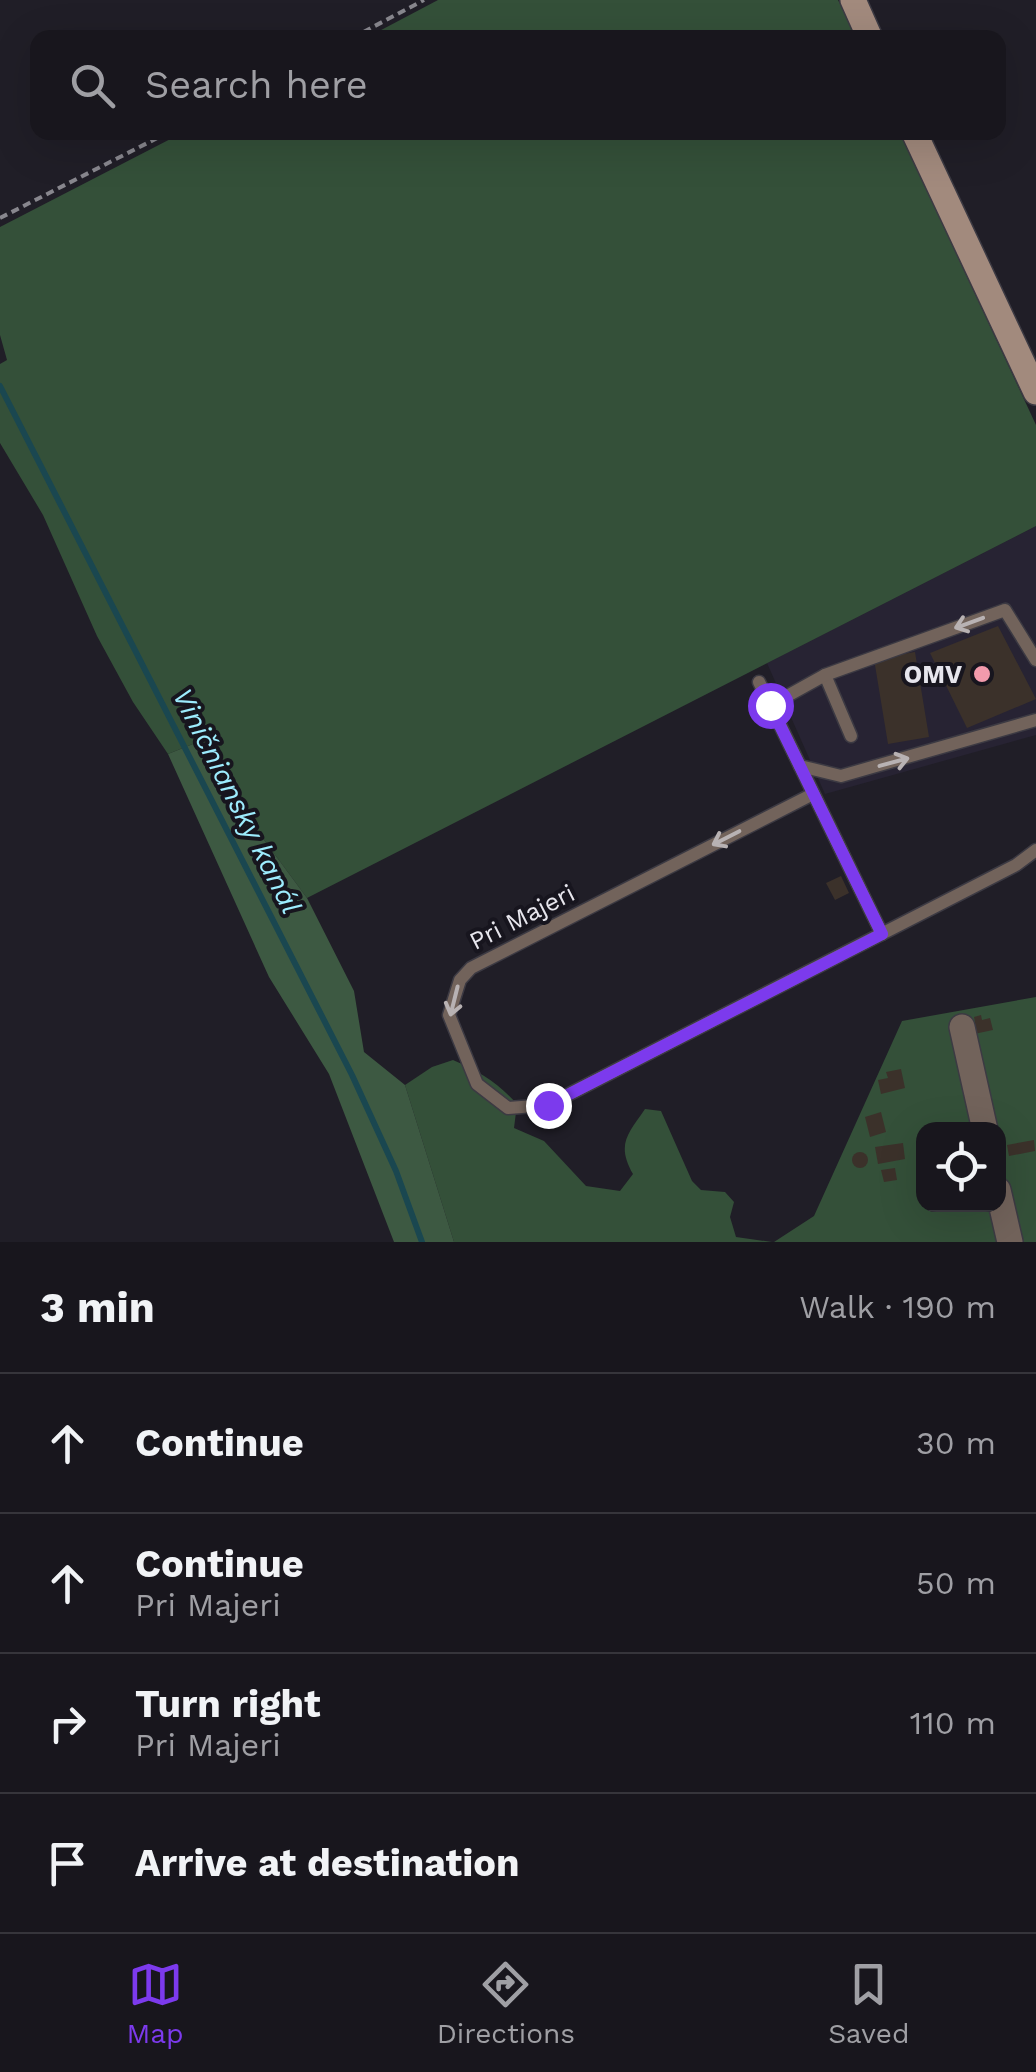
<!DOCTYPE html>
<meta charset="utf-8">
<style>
body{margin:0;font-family:"Work Sans",sans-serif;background:#211f26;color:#f1f3f6}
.controls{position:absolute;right:30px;bottom:30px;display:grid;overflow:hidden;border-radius:20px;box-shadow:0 10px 40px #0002}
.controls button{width:90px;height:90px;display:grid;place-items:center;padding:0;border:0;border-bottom:2px solid #36353b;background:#18161d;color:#f1f3f6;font:50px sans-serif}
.stop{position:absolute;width:30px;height:30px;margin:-22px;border:8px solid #7c3aed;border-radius:50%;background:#fff}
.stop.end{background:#7c3aed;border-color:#fff;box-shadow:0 2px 10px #0008}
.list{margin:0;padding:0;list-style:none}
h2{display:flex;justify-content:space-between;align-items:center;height:130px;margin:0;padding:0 40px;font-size:42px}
h2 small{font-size:32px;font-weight:400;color:#9f9fa4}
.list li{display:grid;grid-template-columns:65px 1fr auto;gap:30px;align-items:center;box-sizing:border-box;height:140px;padding:0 40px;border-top:2px solid #36353b}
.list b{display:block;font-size:38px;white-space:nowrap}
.list p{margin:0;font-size:32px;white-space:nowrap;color:#9f9fa4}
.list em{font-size:32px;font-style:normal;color:#9f9fa4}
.icon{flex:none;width:55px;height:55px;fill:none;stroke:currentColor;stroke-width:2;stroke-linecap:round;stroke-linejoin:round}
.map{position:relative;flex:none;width:1036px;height:1242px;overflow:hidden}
.search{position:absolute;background:#18161d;box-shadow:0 10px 40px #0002;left:30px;right:30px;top:30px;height:110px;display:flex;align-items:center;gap:25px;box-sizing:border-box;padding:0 35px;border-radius:20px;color:#9f9fa4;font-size:38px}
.sheet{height:690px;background:#18161d}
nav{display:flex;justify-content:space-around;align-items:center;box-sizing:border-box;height:140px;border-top:2px solid #36353b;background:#18161d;font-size:28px;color:#9f9fa4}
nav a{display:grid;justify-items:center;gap:5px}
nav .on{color:#7c3aed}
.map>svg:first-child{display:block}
.built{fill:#272333}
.green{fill:#345039;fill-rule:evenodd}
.forest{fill:#3d5942}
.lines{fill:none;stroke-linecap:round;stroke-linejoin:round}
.stream{stroke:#1a4750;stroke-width:6}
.building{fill:#3b312a}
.lane-casing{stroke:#3c3a43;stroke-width:15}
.street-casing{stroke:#3c3a43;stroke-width:28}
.secondary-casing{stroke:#3c3a43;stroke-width:28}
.path{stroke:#88878e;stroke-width:4;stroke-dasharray:8 5;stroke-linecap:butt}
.lane{stroke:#72635b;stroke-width:12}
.street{stroke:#72635b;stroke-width:25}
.secondary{stroke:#a28a7d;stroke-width:25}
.oneway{stroke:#b8b2b3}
.route{stroke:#7c3aed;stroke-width:12}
.poi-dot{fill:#f29aac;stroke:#17151e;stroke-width:4}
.labels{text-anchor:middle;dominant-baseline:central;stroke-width:8;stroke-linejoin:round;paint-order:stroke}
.poi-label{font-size:25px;font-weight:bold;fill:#e7e6ed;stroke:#17151e;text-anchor:end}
.street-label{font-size:25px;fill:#e7e6ed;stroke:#17151e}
.water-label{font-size:28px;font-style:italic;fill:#9decfe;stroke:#17151e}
</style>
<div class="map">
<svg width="1036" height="1242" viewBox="0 0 1036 1242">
<rect width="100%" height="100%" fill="#201e27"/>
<!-- built -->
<polygon class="built" points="1036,526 1036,735 825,794 767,663"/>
<!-- green -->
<g class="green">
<polygon points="438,0 838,0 857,37 366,38"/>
<polygon points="182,133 900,133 1036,425 1036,526 307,898 222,783 198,742 168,754 133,702 97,636 43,515 0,443 0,364 7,360 0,335 0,227"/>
<path d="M1036,997V1242H774L814,1216L902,1021ZM924,1130H998V1204H924Z"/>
<path d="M453,1060C479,1071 498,1083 517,1104L514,1128L544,1141L586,1186L620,1191L633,1174C616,1144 628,1134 645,1109L661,1111L692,1181L701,1190L725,1192L734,1202L730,1217L736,1237L772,1242H454L405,1085L432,1067Z"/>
</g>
<!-- forest -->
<polygon class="forest" points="198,742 222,783 307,898 354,991 364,1052 405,1085 454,1242 394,1242 329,1074 269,977 168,754"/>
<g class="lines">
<!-- stream -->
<polyline class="stream" points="0,386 352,1075 396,1171 422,1242"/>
</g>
<!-- building -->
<g class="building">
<polygon points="998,626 1036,699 967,728 930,653"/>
<polygon points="915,652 929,737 888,744 874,659"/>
<polygon points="841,876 849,893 835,900 826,883"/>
<polygon points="981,1015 982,1020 990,1018 993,1030 974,1034 971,1022 975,1022 974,1017"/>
<polygon points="901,1069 905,1088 881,1094 878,1080 888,1078 886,1072"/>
<polygon points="881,1112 886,1132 870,1137 865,1117"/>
<polygon points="1034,1140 1035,1151 1009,1156 1007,1145"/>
<polygon points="903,1143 905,1159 878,1164 875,1147"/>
<circle cx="860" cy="1160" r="8"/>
<polygon points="895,1168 897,1180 884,1182 881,1170"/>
</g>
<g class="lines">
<!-- lane casing -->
<g class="lane-casing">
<g id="lane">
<polyline points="825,675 851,736"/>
<polyline points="759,682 882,934"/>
<polyline points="771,705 825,675 1005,610 1036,660"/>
<polyline points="800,766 841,776 1036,720"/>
<polyline points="813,794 471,968 460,980 449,1015 477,1084 508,1108 548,1105 1016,865 1036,850"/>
</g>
</g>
<!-- street casing -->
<g class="street-casing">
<g id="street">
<polyline points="962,1027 985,1130"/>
<polyline points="998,1190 1010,1242"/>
</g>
</g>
<!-- secondary casing -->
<g class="secondary-casing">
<g id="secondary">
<polyline points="853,0 870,38"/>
<polyline points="914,132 1036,392"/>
</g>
</g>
<!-- path -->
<g class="path">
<polyline points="352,38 424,0"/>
<polyline points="0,218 169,132"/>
</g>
<!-- lane -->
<use href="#lane" class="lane"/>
<!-- street -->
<use href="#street" class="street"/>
<!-- secondary -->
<use href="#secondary" class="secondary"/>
</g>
<!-- one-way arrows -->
<defs><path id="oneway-shaft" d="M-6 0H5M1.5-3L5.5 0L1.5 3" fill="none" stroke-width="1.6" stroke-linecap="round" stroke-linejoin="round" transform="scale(2.5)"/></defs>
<g class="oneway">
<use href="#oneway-shaft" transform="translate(969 623) rotate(160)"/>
<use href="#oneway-shaft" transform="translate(894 762) rotate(-15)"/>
<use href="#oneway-shaft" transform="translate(726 838) rotate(153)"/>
<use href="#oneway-shaft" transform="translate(454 1001) rotate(104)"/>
</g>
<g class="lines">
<!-- route -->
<polyline class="route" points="548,1105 882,934 770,705"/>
</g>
<!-- markers -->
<circle class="poi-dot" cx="982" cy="674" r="10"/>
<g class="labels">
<!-- poi labels -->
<g class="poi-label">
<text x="962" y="674">OMV</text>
</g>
<!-- street labels -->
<g class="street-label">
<text transform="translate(522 917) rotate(-27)">Pri Majeri</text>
</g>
<!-- water labels -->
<g class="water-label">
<text transform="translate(237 801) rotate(63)">Viničniansky kanál</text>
</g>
</g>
</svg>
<div class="controls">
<button><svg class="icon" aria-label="locate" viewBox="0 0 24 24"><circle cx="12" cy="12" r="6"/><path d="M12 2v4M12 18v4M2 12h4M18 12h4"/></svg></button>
</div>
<div class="stop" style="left:770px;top:705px"></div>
<div class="stop end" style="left:548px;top:1105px"></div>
<div class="search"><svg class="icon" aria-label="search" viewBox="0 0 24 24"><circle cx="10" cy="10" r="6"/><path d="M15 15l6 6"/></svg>Search here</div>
</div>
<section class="sheet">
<h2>3 min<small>Walk · 190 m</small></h2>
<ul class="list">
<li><svg class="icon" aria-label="ahead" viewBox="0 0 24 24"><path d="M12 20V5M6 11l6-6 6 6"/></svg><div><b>Continue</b></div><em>30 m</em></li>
<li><svg class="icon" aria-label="ahead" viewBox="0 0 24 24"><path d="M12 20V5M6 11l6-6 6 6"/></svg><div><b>Continue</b><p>Pri Majeri</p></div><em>50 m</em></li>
<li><svg class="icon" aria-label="right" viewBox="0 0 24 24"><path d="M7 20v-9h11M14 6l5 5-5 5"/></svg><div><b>Turn right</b><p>Pri Majeri</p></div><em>110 m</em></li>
<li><svg class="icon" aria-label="arrive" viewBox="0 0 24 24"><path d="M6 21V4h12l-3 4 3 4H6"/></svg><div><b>Arrive at destination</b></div></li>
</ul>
</section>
<nav>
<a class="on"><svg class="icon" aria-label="map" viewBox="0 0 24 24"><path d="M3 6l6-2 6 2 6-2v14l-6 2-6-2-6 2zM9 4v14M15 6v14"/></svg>Map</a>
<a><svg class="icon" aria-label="directions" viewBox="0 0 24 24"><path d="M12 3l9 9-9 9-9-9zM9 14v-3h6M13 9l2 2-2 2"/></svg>Directions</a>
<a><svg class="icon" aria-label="saved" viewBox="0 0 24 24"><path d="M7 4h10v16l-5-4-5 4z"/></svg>Saved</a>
</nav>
